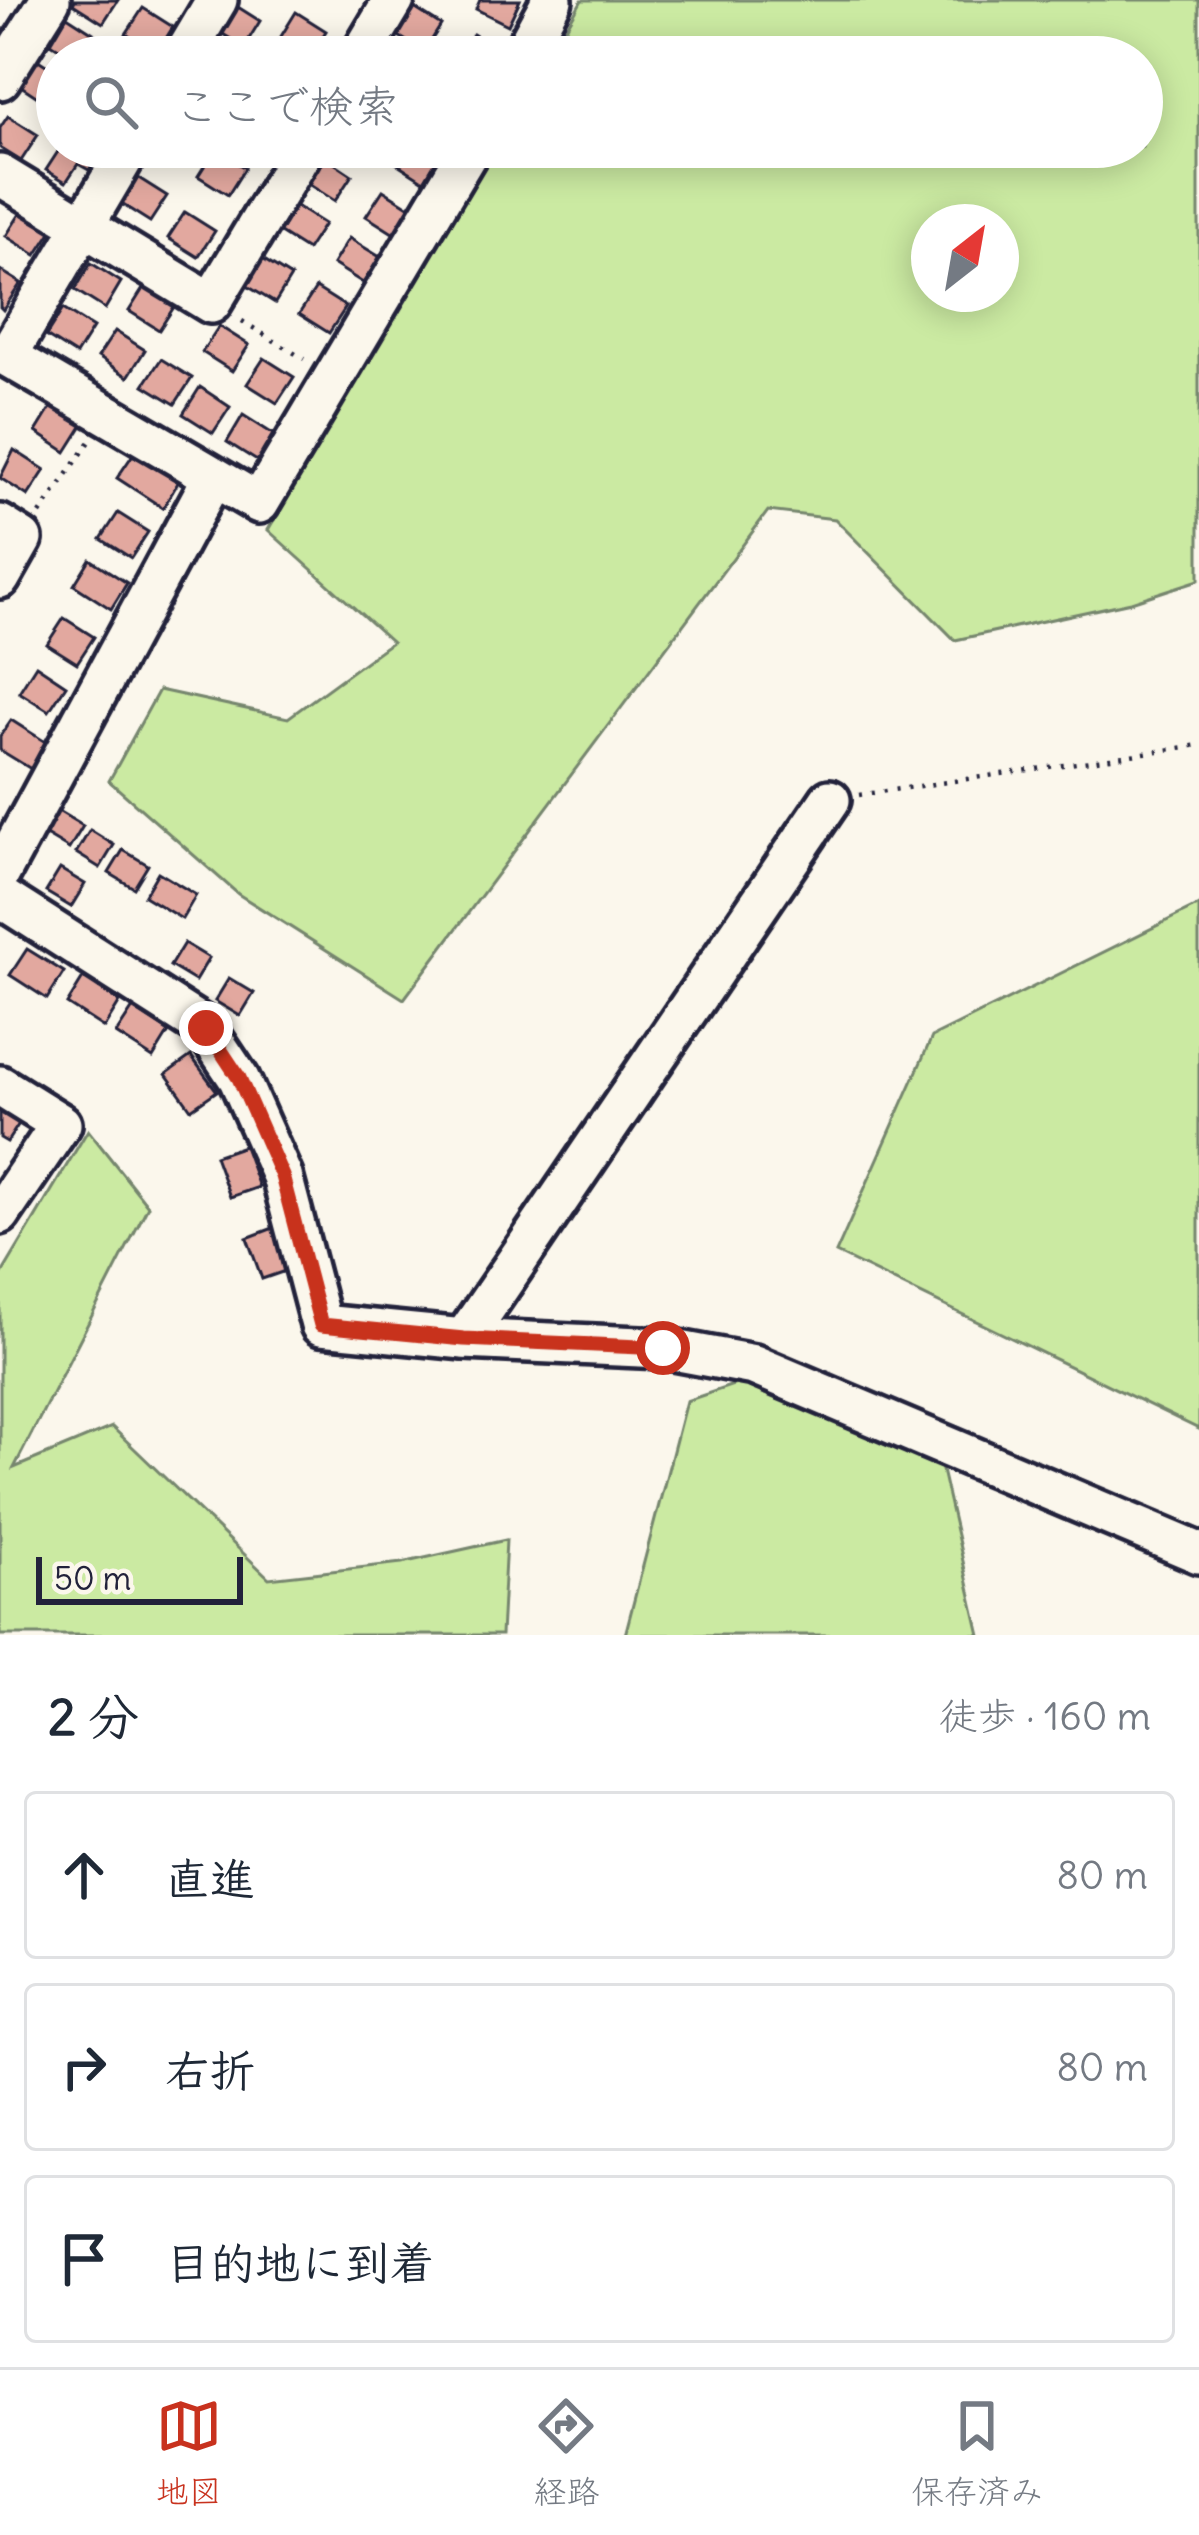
<!DOCTYPE html>
<html lang="ja">
<meta charset="utf-8">
<style>
body{margin:0;font-family:Delius,"Klee One",sans-serif;background:#f6f6f7;color:#1f2937}
.compass{position:absolute;left:911px;top:204px;width:108px;height:108px;border-radius:50%;background:#fff;box-shadow:0 6px 30px #0003;rotate:31deg}
.scale{position:absolute;left:36px;bottom:30px;width:207px;box-sizing:border-box;padding-left:12px;border:6px solid #22223b;border-top:0;font-size:33px;line-height:42px;white-space:nowrap;color:#22223b;-webkit-text-stroke:9px #fbf7ec;paint-order:stroke}
.stop{position:absolute;width:36px;height:36px;margin:-27px;border:9px solid #c8321e;border-radius:50%;background:#fff}
.stop.end{background:#c8321e;border-color:#fff;box-shadow:0 3px 12px #0008}
.list{margin:0;padding:0;list-style:none}
h2{display:flex;justify-content:space-between;align-items:center;height:156px;margin:0;padding:0 48px;font-size:51px}
h2 small{font-size:39px;font-weight:400;color:#747a83}
.list li{display:grid;grid-template-columns:78px 1fr auto;gap:36px;align-items:center;box-sizing:border-box;height:168px;margin:0 24px 24px;padding:0 24px;border:3px solid #e0e1e3;border-radius:12px}
.list b{display:block;font-size:45px;white-space:nowrap}
.list em{font-size:39px;font-style:normal;color:#747a83}
.icon{flex:none;width:66px;height:66px;fill:none;stroke:currentColor;stroke-width:2;stroke-linecap:round;stroke-linejoin:round}
.map{position:relative;flex:none;width:1199px;height:1635px;overflow:hidden}
.search{position:absolute;background:#fff;box-shadow:0 6px 30px #0003;left:36px;right:36px;top:36px;height:132px;display:flex;align-items:center;gap:30px;box-sizing:border-box;padding:0 42px;border-radius:66px;color:#747a83;font-size:45px}
.sheet{height:732px;background:#fff}
nav{display:flex;justify-content:space-around;align-items:center;box-sizing:border-box;height:168px;border-top:3px solid #e0e1e3;background:#fff;font-size:33px;color:#747a83}
nav a{display:grid;justify-items:center;gap:6px}
nav .on{color:#c8321e}
.map>svg:first-child{display:block}
.green{fill:#cbeaa2;stroke:#76866e;stroke-width:3;fill-rule:evenodd}
.building{fill:#e2a89f;stroke:#22223b;stroke-width:3}
.lines{fill:none;stroke-linecap:round;stroke-linejoin:round}
.minor-casing{stroke:#22223b;stroke-width:48}
.path{stroke:#22223b;stroke-width:4.5;stroke-dasharray:3 9;stroke-linecap:butt}
.minor{stroke:#fbf7ec;stroke-width:39}
.route{stroke:#c8321e;stroke-width:15}
</style>
<div class="map">
<svg width="1199" height="1635" viewBox="0 0 1199 1635">
<rect width="100%" height="100%" fill="#fbf7ec"/>
<filter id="ink" filterUnits="userSpaceOnUse"><feTurbulence type="fractalNoise" baseFrequency=".00833" numOctaves="2"/><feDisplacementMap in="SourceGraphic" scale="24" xChannelSelector="R" yChannelSelector="G"/><feConvolveMatrix kernelMatrix="1 2 1 2 8 2 1 2 1" color-interpolation-filters="sRGB"/></filter>
<g filter="url(#ink)">
<!-- green -->
<g class="green">
<path d="M582,0H1199V580L1131,602L955,640L835,519L768,511L404,999L238,894L109,781L159,690L288,718L392,642L268,530L495,147H1142V57H549ZM1001,222V294H929V222Z"/>
<polygon points="1199,905 1199,1429 836,1253 932,1037"/>
<polygon points="88,1130 148,1206 14,1468 112,1427 269,1578 402,1563 506,1540 501,1635 0,1635 0,1277"/>
<polygon points="742,1382 938,1453 980,1635 625,1635 686,1401"/>
</g>
<!-- building -->
<g class="building">
<polygon points="75,0 118,0 103,23 73,4"/>
<polygon points="480,0 520,0 508,25 476,9"/>
<polygon points="230,2 260,21 244,47 213,28"/>
<polygon points="411,6 441,25 424,52 394,33"/>
<polygon points="143,8 173,27 156,54 126,34"/>
<polygon points="296,12 326,31 310,57 280,38"/>
<polygon points="67,16 98,36 84,57 73,57 51,43"/>
<polygon points="473,34 503,53 500,57 458,57"/>
<polygon points="32,56 57,72 57,83 45,102 15,82"/>
<polygon points="8,116 38,135 21,161 0,148 0,128"/>
<polygon points="61,147 104,147 89,170 78,164 66,182 46,170"/>
<polygon points="402,147 429,147 440,154 424,181 393,161"/>
<polygon points="215,149 245,168 228,195 198,176"/>
<polygon points="322,155 352,175 335,201 305,182"/>
<polygon points="137,177 167,196 150,222 120,203"/>
<polygon points="383,190 413,209 396,235 366,216"/>
<polygon points="294,205 324,224 307,250 277,231"/>
<polygon points="23,209 53,229 36,255 6,236"/>
<polygon points="185,212 215,231 198,257 168,238"/>
<polygon points="349,238 380,257 363,283 333,264"/>
<polygon points="261,258 291,277 275,303 244,284"/>
<polygon points="91,263 121,282 105,309 75,290"/>
<polygon points="0,270 21,283 3,310 0,307"/>
<polygon points="146,284 176,304 159,330 129,311"/>
<polygon points="316,288 346,307 329,333 299,314"/>
<polygon points="63,309 93,328 76,355 46,336"/>
<polygon points="219,326 249,345 232,371 202,352"/>
<polygon points="115,331 145,350 128,377 98,357"/>
<polygon points="264,358 294,377 277,403 247,384"/>
<polygon points="161,359 192,378 175,404 144,385"/>
<polygon points="200,387 230,407 213,433 183,414"/>
<polygon points="52,406 83,425 66,452 36,432"/>
<polygon points="243,415 273,434 257,461 227,442"/>
<polygon points="14,450 45,470 28,496 0,478"/>
<polygon points="134,453 179,481 163,508 117,478"/>
<polygon points="118,513 148,532 131,558 101,539"/>
<polygon points="90,559 127,583 111,609 74,585"/>
<polygon points="64,618 94,637 77,663 47,644"/>
<polygon points="36,665 66,685 49,711 19,692"/>
<polygon points="11,720 47,743 31,769 0,750 0,736"/>
<polygon points="58,811 83,826 69,849 44,834"/>
<polygon points="90,830 114,845 100,868 76,853"/>
<polygon points="123,850 148,865 134,888 109,873"/>
<polygon points="60,869 85,884 71,907 46,892"/>
<polygon points="158,872 196,895 182,919 144,896"/>
<polygon points="184,943 209,958 195,981 170,966"/>
<polygon points="27,949 64,972 47,999 10,975"/>
<polygon points="83,978 120,1002 104,1028 67,1004"/>
<polygon points="229,978 254,993 240,1016 215,1001"/>
<polygon points="133,1008 169,1032 153,1058 116,1034"/>
<polygon points="191,1056 217,1091 191,1109 166,1074"/>
<polygon points="0,1105 22,1119 7,1142 0,1138"/>
<polygon points="244,1146 259,1187 230,1197 215,1156"/>
<polygon points="276,1227 291,1269 262,1279 247,1238"/>
</g>
<g class="lines">
<!-- minor casing -->
<g class="minor-casing">
<g id="minor">
<polyline points="183,57 217,0"/>
<polyline points="360,57 394,0"/>
<polyline points="521,57 552,0"/>
<polyline points="0,79 50,0"/>
<polyline points="0,175 211,303 305,147"/>
<polyline points="0,352 259,503 471,147"/>
<polyline points="7,356 130,147"/>
<polyline points="0,525 22,539 0,578"/>
<polyline points="0,873 213,477"/>
<polyline points="0,897 205,1028 239,1079 282,1176 321,1325 464,1339 663,1348 754,1365 1199,1553"/>
<polyline points="0,1086 61,1124 0,1214"/>
<polyline points="464,1339 830,800"/>
</g>
</g>
<!-- path -->
<g class="path">
<polyline points="242,321 304,359"/>
<polyline points="40,514 91,440"/>
<polyline points="859,795 1199,745"/>
</g>
<!-- minor -->
<use href="#minor" class="minor"/>
</g>
</g>
<g class="lines" filter="url(#ink)">
<!-- route -->
<polyline class="route" points="206,1028 239,1078 282,1176 321,1325 464,1339 663,1348"/>
</g>
</svg>
<svg class="compass" viewBox="-18 -18 36 36"><path d="M0-13l5 13h-10z" fill="#e53935"/><path d="M0 13l5-13h-10z" fill="#747a83"/></svg>
<div class="scale">50 m</div>
<div class="stop" style="left:663px;top:1348px"></div>
<div class="stop end" style="left:206px;top:1028px"></div>
<div class="search"><svg class="icon" aria-label="search" viewBox="0 0 24 24"><circle cx="10" cy="10" r="6"/><path d="M15 15l6 6"/></svg>ここで検索</div>
</div>
<section class="sheet">
<h2>2 分<small>徒歩 · 160 m</small></h2>
<ul class="list">
<li><svg class="icon" aria-label="ahead" viewBox="0 0 24 24"><path d="M12 20V5M6 11l6-6 6 6"/></svg><div><b>直進</b></div><em>80 m</em></li>
<li><svg class="icon" aria-label="right" viewBox="0 0 24 24"><path d="M7 20v-9h11M14 6l5 5-5 5"/></svg><div><b>右折</b></div><em>80 m</em></li>
<li><svg class="icon" aria-label="arrive" viewBox="0 0 24 24"><path d="M6 21V4h12l-3 4 3 4H6"/></svg><div><b>目的地に到着</b></div></li>
</ul>
</section>
<nav>
<a class="on"><svg class="icon" aria-label="map" viewBox="0 0 24 24"><path d="M3 6l6-2 6 2 6-2v14l-6 2-6-2-6 2zM9 4v14M15 6v14"/></svg>地図</a>
<a><svg class="icon" aria-label="directions" viewBox="0 0 24 24"><path d="M12 3l9 9-9 9-9-9zM9 14v-3h6M13 9l2 2-2 2"/></svg>経路</a>
<a><svg class="icon" aria-label="saved" viewBox="0 0 24 24"><path d="M7 4h10v16l-5-4-5 4z"/></svg>保存済み</a>
</nav>
